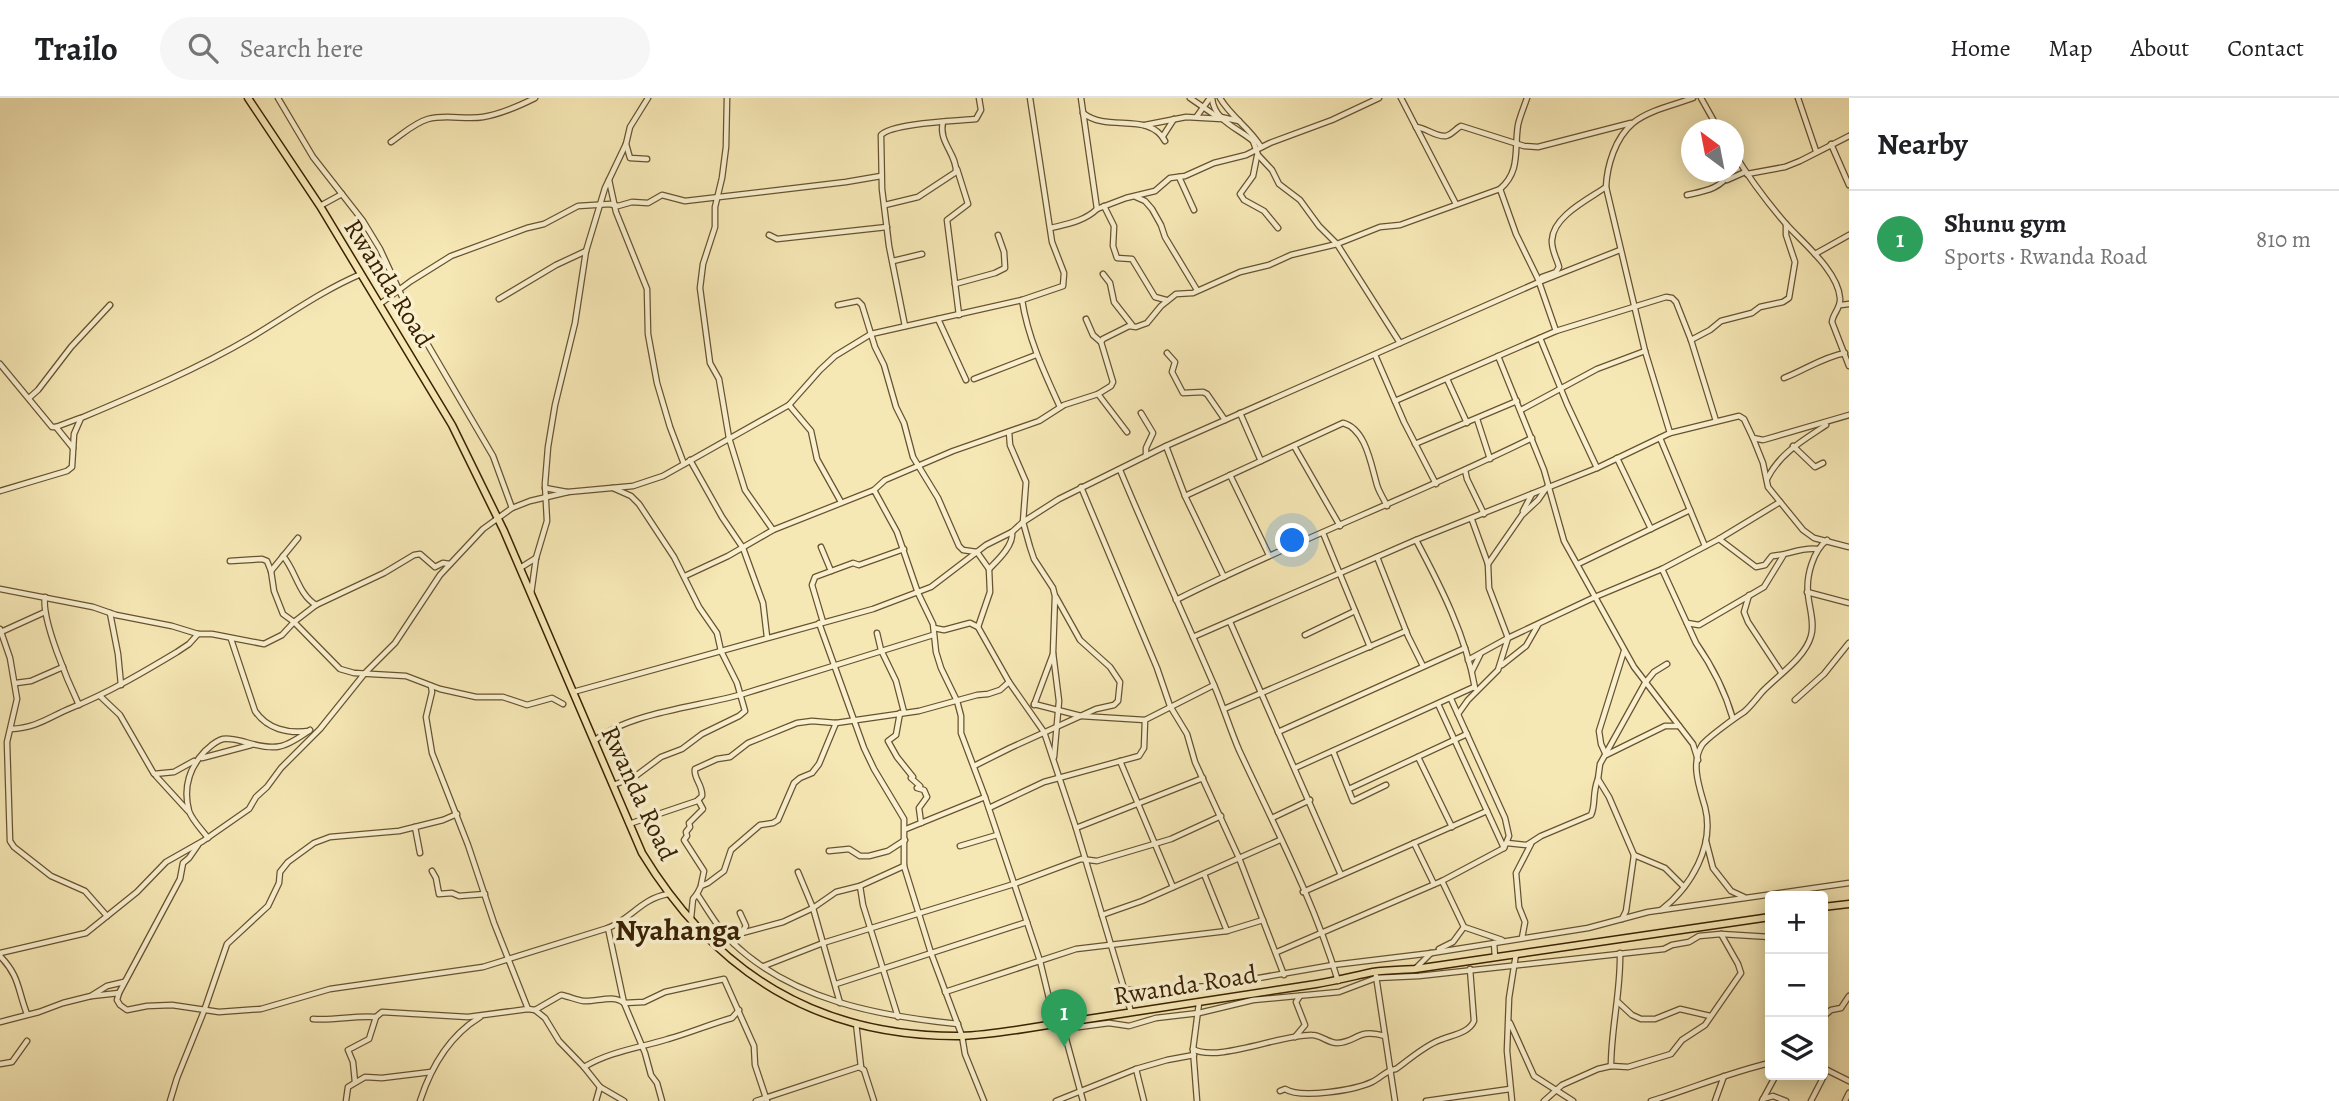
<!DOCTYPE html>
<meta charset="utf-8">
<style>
body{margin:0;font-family:Alegreya,serif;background:#f6f6f6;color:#202124}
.controls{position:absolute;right:21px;bottom:21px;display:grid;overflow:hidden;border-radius:7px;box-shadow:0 4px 18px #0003}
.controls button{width:63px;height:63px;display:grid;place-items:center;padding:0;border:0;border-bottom:2px solid #e0e0e0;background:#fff;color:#202124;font:35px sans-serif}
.compass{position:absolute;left:1681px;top:21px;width:63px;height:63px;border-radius:50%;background:#fff;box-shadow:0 4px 18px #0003;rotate:328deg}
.you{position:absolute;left:1293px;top:443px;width:24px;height:24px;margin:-18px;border:5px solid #fff;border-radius:50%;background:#1a73e8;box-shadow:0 0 0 10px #1a73e833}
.badge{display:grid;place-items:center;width:46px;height:46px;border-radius:50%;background:#111827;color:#fff;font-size:23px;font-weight:700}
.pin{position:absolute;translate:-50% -58px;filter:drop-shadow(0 2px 4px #0008)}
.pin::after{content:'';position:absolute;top:37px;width:24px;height:21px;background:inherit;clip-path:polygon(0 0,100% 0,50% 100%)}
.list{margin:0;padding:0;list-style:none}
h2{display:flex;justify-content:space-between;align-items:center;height:91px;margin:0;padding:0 28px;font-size:30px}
h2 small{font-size:23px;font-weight:400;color:#757577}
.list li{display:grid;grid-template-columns:46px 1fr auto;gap:21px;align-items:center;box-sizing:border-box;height:98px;padding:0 28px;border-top:2px solid #e0e0e0}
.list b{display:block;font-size:26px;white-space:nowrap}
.list p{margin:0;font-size:23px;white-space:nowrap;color:#757577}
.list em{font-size:23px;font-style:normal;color:#757577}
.icon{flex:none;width:38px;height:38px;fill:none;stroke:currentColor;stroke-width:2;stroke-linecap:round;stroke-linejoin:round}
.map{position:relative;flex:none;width:1849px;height:1003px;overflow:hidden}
header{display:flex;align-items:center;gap:42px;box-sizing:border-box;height:98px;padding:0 35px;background:#fff;border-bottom:2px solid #e0e0e0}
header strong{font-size:33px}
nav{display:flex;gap:38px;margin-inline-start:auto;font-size:24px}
.search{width:490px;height:63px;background:#f6f6f6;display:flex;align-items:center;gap:18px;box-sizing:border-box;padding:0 24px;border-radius:38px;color:#757577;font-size:26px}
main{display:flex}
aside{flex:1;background:#fff}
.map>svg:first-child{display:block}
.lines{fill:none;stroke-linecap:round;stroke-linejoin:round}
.minor-casing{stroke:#685230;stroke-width:7}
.highway-casing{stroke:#392003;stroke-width:9}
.minor{stroke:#f9f0cf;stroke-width:4.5}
.highway{stroke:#f6e8b5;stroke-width:6}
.labels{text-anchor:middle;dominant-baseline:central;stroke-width:7;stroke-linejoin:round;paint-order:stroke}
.street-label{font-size:26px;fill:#392003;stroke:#f9f0cf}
.quarter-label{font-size:30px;font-weight:bold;fill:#392003;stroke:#f9f0cf}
</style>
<header>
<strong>Trailo</strong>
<div class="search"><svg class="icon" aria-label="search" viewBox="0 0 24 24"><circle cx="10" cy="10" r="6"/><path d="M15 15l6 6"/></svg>Search here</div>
<nav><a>Home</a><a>Map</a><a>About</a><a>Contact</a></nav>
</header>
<main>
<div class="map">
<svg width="1849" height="1003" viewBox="0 0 1849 1003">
<rect width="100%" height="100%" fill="#f6e8b5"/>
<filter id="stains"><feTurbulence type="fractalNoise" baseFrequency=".00286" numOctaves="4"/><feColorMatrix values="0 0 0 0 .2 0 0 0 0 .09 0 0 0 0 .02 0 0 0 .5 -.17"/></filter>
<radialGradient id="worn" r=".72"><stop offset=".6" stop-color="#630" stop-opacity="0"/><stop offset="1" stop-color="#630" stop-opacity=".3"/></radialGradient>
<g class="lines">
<!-- minor casing -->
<g class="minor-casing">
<g id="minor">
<polyline points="278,0 313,59 363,123 380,151 411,218 493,358 512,410"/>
<polyline points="727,0 726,49 722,80 715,109 715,129 703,166 700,190 710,265 719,281 729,340 745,392 773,432"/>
<polyline points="1190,0 1216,18 1239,23"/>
<path d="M1212,0C1214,23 1238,30 1253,43L1258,57L1272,72L1279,86L1300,102L1319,128L1337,146L1400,245"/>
<path d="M1220,0C1231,19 1250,30 1261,49"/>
<polyline points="1401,0 1456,106"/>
<polyline points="1701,0 1719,32"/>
<polyline points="1798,0 1816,53"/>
<path d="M1083,15C1108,35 1149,13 1165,43"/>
<polyline points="1197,18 1210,0"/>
<polyline points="1145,27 1186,19 1222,21"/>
<path d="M1416,29C1427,30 1435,39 1446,38C1453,36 1455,31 1461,28L1524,48L1538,49L1631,25"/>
<polyline points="1163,38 1174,21"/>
<path d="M391,44C403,36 414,25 428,21C446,16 466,22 483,19C501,16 519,8 535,0"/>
<polyline points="626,46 630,60 647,61"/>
<polyline points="1831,46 1849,87"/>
<path d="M1734,55C1749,80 1767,104 1786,126C1803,145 1838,173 1840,200C1841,210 1833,215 1832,224L1849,268"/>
<polyline points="1257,58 1253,78 1240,96 1244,102 1264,113 1278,130"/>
<polyline points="957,71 968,106 947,122 959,217"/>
<polyline points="1747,76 1785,69 1800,63 1849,38"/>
<polyline points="1179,79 1194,112"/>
<polyline points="609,82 616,114 647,191 648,236 657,285 670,329 684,366"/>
<polyline points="1727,82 1745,74"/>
<polyline points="1500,91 1516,136 1539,183"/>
<path d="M1687,97C1705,93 1721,91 1730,74"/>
<polyline points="1136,99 1145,103 1152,111 1161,127 1165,139 1197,192"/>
<path d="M885,107L918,99L956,74C957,56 938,44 943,24"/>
<polyline points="320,108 342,96"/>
<polyline points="1104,108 1114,128 1113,148 1117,160 1132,161 1155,199 1166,202"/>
<polyline points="1097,111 1126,100 1155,93 1170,80 1185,78 1214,65 1246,57 1270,45 1332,22 1379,0"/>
<path d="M1051,130C1067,126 1085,123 1097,111L1081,0"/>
<polyline points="769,137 777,141 887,129"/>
<polyline points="1815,156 1849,137"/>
<polyline points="893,163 922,156"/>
<polyline points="1103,176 1110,185 1114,204 1132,227"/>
<polyline points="955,186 995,175 1005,170 1004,154 998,137"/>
<polyline points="499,201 556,167 586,153"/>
<path d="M1022,202C1028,240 1044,274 1060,309"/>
<polyline points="380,206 411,183 451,158 527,130 544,126 578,108 610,106 618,108 632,104 648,105 662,97 685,103 846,84 881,78"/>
<polyline points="838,207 858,203 862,207 875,249 884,267 896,309 904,325 913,359 938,400 959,448 963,452 977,454 989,471 990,494 978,529"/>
<polyline points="1841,207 1849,206"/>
<polyline points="938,221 966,282"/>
<polyline points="1086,221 1093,237 1101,244"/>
<path d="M905,228L889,148L882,91L881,37C892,25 957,23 976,21L981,12L979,0"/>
<path d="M1556,233L1539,184L1542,179L1556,174L1559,169C1557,161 1551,151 1552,142C1553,118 1589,101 1606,89"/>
<polyline points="1540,240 1567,306 1597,370"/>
<polyline points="1691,242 1710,232 1721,223 1752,215 1760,209 1783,204 1789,200 1795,164 1786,137 1786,126"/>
<polyline points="1167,255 1175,264 1172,274 1183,295 1203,294 1207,296 1225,322"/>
<polyline points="1375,257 1404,324 1436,386"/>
<polyline points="1498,258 1544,372 1564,443 1634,569 1693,646 1698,662"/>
<polyline points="0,266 52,329 56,329 80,320"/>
<path d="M1784,280C1805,272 1823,259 1845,255"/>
<polyline points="974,281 1036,257"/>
<polyline points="1447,281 1467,325"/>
<polyline points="1098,296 1127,334"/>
<polyline points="29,300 38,292 71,249 110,207"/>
<polyline points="1395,303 1556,233 1666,199 1672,200 1676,204 1691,242 1716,323"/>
<polyline points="789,307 811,333 817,361 841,404"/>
<polyline points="1521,312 1597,271 1645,253"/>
<polyline points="1141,315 1153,335 1146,350 1146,358"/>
<polyline points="1240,315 1261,363"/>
<polyline points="1477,321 1490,361"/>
<polyline points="56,329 73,350"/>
<polyline points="1009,334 1010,347 1026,384 1023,424 1030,449 1034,461 1053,490 1055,498 1053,555 1059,603 1054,659"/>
<path d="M1670,335L1645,253L1606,89C1607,68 1615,40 1633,25C1649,12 1674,7 1693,0"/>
<polyline points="1660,340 1705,448"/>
<polyline points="1753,340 1763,365 1768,389 1803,432 1814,440 1849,449"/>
<polyline points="1415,346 1517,303"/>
<polyline points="1166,348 1185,398 1224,479"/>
<polyline points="1294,348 1340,428"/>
<polyline points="1793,348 1815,369 1823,365"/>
<polyline points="1617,360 1651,431"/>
<polyline points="690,362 722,419 743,450 763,505 767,539"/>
<path d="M1120,372C1150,444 1183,515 1214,587C1223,608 1230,631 1239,652C1274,727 1314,803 1338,883"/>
<polyline points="1465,372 1467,381 1484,416"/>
<polyline points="1230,377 1269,457"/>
<path d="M1767,381C1780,355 1802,343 1826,327"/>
<polyline points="1081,389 1157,570 1170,608 1187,636 1195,664 1239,760 1284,877"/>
<polyline points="545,390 567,394"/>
<polyline points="613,390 631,398 639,406 674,459 699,509 717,535 721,553 737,585 745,613 739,618 702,636 682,651 661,659 633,680 613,687"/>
<path d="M874,392L885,382L953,353L1039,323L1064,307L1098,296L1111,288L1113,284L1101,244L1103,241L1129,228L1136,229L1147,225L1161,208L1176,196L1193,195L1240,174L1269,167L1291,157L1337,146L1380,129L1400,127L1500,91C1521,73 1514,52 1518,27C1520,18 1524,9 1527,0"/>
<path d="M0,393L67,373L72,369L74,336L81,320C138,296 197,271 250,240C287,218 321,193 361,176"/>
<path d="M1185,398L1343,325C1366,331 1371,367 1377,387C1379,394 1384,401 1387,408"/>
<polyline points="1523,413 1532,396"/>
<polyline points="1323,435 1370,549"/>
<path d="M1719,441L1756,469L1765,467L1772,458C1788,457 1801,449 1817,451"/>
<path d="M1416,442C1441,489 1466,538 1475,590"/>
<polyline points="821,449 831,473"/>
<path d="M283,458C296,473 298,496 316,507"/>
<polyline points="1377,459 1408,538 1423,568"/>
<polyline points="230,463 262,461 267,463 271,473 274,493 283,516 294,524 340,571 354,575 406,578 440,591 476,599 503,599 527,607 552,600 563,606"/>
<polyline points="1488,466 1522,417 1538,402 1547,389"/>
<polyline points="1578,466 1690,412"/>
<polyline points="520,470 536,460"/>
<path d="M989,471C998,462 1014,447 1012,434"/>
<path d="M1662,471L1696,545C1712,568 1725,593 1733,621"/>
<polyline points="271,473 298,440"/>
<polyline points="685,478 728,458 773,432 874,392 897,434 918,495 933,526 936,554 941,570 957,603 961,618 961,635 985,699 1040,863 1055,925"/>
<polyline points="0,491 93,509 116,517 172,528 198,536 212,536 264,546 282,537 294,524 316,507 384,475 414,457 420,456 435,469 443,465 450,466"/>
<polyline points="1807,494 1849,505"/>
<polyline points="531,496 536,460 547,423 545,386 548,349 555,307 575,225 586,153 605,90 626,46 630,29 648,0"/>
<polyline points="1749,497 1744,514 1748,524 1781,574"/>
<path d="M45,499C41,521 69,586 79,607"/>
<path d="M1176,502C1293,443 1415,398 1532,340"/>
<polyline points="110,515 118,556 121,587"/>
<polyline points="823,524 812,487 815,479 853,465 859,467 904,451"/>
<polyline points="1230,524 1341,777"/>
<polyline points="819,525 864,650 874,671 904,721 904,768 931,855 962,938 965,956 984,1003"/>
<polyline points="1687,525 1699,527 1764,489 1783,458"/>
<polyline points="934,530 944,532 970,525 978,529 1009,584 1044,634 1076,730 1131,914"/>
<polyline points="0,531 10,560 17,601 7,644 10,743 14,749 51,778 85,793 107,818"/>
<polyline points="1,534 45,514"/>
<polyline points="877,535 881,552 896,583 904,614"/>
<polyline points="1305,537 1355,513"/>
<polyline points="1193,539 1416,442 1597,370 1670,335 1739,318 1744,321 1753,340 1763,342 1849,317"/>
<path d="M231,541L255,613C267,631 288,636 309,633"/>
<polyline points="1624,553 1599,633 1601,646 1606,657 1665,628 1679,628"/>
<polyline points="1468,562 1508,540 1595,499 1662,471 1719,441 1780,404"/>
<polyline points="1667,566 1654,574 1645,585 1600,666 1598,681 1609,699 1634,757 1665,770 1684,789"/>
<polyline points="1502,567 1526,548 1538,527"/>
<polyline points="1472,573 1480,557"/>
<polyline points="16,585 31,583 63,569"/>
<polyline points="431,588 432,594 426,619 432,655 468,747 494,825 528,911"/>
<polyline points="573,594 873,511 931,489 986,447 1012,434 1023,424 1059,401 1166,348 1539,184 1620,152"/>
<polyline points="100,598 120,617 154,676 174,674 194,663"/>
<polyline points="1795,602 1824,576 1849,545"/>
<polyline points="1034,606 1081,618 1145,622"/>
<polyline points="1438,606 1504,750"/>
<polyline points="1034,607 1053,556"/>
<polyline points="1224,611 1406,533"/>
<polyline points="900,615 896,637 888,643 897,659 913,679 911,680 920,688 917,690 924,692 927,699 919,710 921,725"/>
<polyline points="1458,616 1468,602 1498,572 1508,540 1489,490 1488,466 1472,422"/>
<path d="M836,625L819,666L812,675L800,680L794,685L778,722L773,725L760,727L731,752L724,773L708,785L701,788L697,796C708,812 718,831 732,844C792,902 878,918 958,926"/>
<path d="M11,631C37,630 49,619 71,610C108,595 142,575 177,554L189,546L198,536"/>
<polyline points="1278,634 1465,550"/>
<path d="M594,643C630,614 698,609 743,596C806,577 870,556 933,537"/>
<polyline points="1333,653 1353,703 1386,687"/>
<polyline points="1418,659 1452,729"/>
<polyline points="202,660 251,647"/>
<polyline points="1120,663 1173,789"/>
<polyline points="974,668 1010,650 1096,611 1114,607 1118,603 1120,584 1110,569 1080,542 1056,499"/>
<polyline points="1295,670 1474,589"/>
<polyline points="156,678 188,713"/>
<polyline points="1349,691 1467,636"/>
<polyline points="698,702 703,711 689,725 690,729 686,734 687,738 684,742 704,773 701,787"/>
<polyline points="989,710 1044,684 1139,658 1144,650 1145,622 1214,587"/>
<polyline points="1272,720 1310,702"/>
<path d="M629,726L697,703L702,698C703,687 693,680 695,671L717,661L730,659L748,645L797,625L812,623L836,625L919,613L977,597L988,596L1000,592L1009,584"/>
<polyline points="415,729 420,755"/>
<polyline points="1076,730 1203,680"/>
<polyline points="906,731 985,699"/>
<path d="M208,740C202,732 192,722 189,713C183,690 189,670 205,653C211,648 215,643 223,641C231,640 237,642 245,644C275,653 284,651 310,632"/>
<polyline points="1706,743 1713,770 1731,793 1744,799"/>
<polyline points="1414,745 1434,786"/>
<path d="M1507,745L1527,747L1541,738L1591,717C1596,707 1592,695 1598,681"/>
<path d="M198,747L189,760L183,765L180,781L119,895L117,902L120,907L127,912L147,908L172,907L219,914L261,911L330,891L483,869L608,830C632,820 641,801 668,796"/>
<polyline points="960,748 997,737"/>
<polyline points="829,753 849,751 860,758 869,758 888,753 905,742"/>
<polyline points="432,773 436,780 439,796 452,795 459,798 485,796"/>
<polyline points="798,774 813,810 840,905"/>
<polyline points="1204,776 1227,833"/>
<polyline points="1442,783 1464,829 1502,842"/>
<polyline points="860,788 863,807 898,919"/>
<polyline points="1303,794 1487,713"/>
<path d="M1661,812C1691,789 1715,748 1705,709C1700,691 1690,666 1702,647C1707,640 1736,619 1744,614C1751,608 1756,601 1762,594C1777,578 1805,560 1811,538C1815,525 1809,509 1808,496C1806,478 1813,453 1827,442"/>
<polyline points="1102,817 1142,803 1280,742"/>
<polyline points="691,820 693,801 697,796"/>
<polyline points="1622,821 1626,813 1634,757"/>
<polyline points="1823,821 1823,809"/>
<polyline points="608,830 624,905 645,955 651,977 657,985 662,1003"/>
<polyline points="742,835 783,824 813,810 836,794 860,788 904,768"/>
<polyline points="1522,840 1525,824 1519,809 1516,775 1531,746"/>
<polyline points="1494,845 1495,859"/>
<polyline points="734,846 746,828 740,815"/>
<polyline points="1439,851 1453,844 1464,829"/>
<polyline points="1277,854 1442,783 1504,750 1509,738 1505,720 1451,601"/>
<polyline points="0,855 86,835 137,794 166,764 203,743 249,711 256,699 267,689 281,670 320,631 365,575 395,545 440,477 483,431 512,410 530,403 568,394 633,388 663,378 789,307 820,272 835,258 871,236 1022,202 1063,188 1064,175 1052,144 1030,0"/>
<path d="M0,858C20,879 17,890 27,916"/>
<polyline points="764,868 823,845 1014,786 1081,761 1097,763 1171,741 1221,718"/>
<polyline points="1415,871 1431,855"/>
<polyline points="1376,878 1395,1003"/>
<polyline points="836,886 1027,824"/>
<polyline points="1125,892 1213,888 1333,867 1432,855 1588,830 1648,814 1849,785"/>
<polyline points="945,894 1076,851 1227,833 1263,822"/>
<polyline points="92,898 119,895"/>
<polyline points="1618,904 1632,917 1641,921 1655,921 1680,911 1710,918"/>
<path d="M535,912L561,897C568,898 576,902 584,903C597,904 613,896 624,905L644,904L665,894L724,881L754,948L755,967L767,1003"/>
<polyline points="1823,919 1831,912 1841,910 1849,898"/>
<path d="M313,921C334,923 355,917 376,919"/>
<polyline points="0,924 39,914 63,905 91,898 107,888 124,884"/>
<polyline points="856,925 861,969"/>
<polyline points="1510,925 1534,978 1573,1003"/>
<polyline points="1063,930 1083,1003"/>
<polyline points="1064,931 1109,925 1129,928 1156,920 1199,915 1253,902 1339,894 1376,880 1419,878 1664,851 1672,847 1689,844 1699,838 1721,836 1770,839"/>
<polyline points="1295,939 1305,927 1296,904 1300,898"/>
<path d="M1193,951C1216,965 1282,936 1312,937C1321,937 1328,945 1337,945C1358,944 1356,930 1385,938"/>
<polyline points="0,966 12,964 27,943"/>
<path d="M1611,968C1611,930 1621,893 1620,855"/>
<path d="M584,969C611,953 639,950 668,941C690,935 710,926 732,920L739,912"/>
<polyline points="1823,970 1849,983"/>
<polyline points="1136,971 1144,1003"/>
<polyline points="355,984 353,964 348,952 369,941 376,919 382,914 468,919 528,911 535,912 545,920 559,943 584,969 600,989 624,1003"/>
<path d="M1280,993L1285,991C1301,1001 1355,992 1372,984C1381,980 1386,972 1396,971C1410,961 1424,948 1440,942C1452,937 1469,935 1474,923L1470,871"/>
<polyline points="1763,1001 1773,998 1786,1003"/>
<polyline points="170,1003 177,980 204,913 227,846 268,808 279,785 280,774 288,764 314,745 330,739 399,733 443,722 457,716"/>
<polyline points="346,1003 348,989 365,979 382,980 431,974"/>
<path d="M420,1003C431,969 449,938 480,919"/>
<polyline points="596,1003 600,989"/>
<polyline points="756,1003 859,969 864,972 874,1003"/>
<polyline points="1056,1003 1136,971 1167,962 1194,957"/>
<polyline points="1197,1003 1193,951 1199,905"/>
<polyline points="1426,1003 1510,991"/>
<polyline points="1512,1003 1507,953 1509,900 1516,856"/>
<polyline points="1544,1003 1562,987 1598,971 1611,968 1628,969 1671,956 1682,942 1705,927 1741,875 1738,866 1721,836"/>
<path d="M1651,1003C1691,991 1730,974 1770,965"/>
<polyline points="1715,1003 1724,978"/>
<polyline points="1762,1003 1776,977"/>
<polyline points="1811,1003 1827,972"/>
<polyline points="1845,1003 1849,995"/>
</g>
</g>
<!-- highway casing -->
<g class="highway-casing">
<g id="highway">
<path d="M248,0L320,108L452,327L504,433L642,755C715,875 817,939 960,938C998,937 1043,927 1081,922C1159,910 1237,898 1316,886C1335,883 1354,878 1373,874C1387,872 1401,872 1415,871L1770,819"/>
<polyline points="1823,809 1849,806"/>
</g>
</g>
<!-- minor -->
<use href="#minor" class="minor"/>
<!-- highway -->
<use href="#highway" class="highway"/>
</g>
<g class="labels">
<!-- street labels -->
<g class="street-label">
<text transform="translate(389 185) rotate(58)">Rwanda Road</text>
<text transform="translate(639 695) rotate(65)">Rwanda Road</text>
<text transform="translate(1185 887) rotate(-9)">Rwanda Road</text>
</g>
<!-- quarter labels -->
<g class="quarter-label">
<text x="678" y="832">Nyahanga</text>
</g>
</g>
<rect width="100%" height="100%" filter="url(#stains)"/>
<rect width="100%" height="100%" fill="url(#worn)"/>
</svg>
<div class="controls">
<button>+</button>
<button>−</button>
<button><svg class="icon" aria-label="layers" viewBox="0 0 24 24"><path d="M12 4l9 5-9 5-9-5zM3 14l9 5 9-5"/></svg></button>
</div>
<svg class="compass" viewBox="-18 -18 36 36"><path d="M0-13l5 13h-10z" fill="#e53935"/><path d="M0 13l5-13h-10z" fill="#757577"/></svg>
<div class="you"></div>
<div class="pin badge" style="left:1064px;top:949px;background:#2e9e5b">1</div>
</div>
<aside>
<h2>Nearby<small></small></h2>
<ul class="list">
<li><span class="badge" style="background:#2e9e5b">1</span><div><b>Shunu gym</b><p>Sports · Rwanda Road</p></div><em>810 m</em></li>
</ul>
</aside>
</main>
